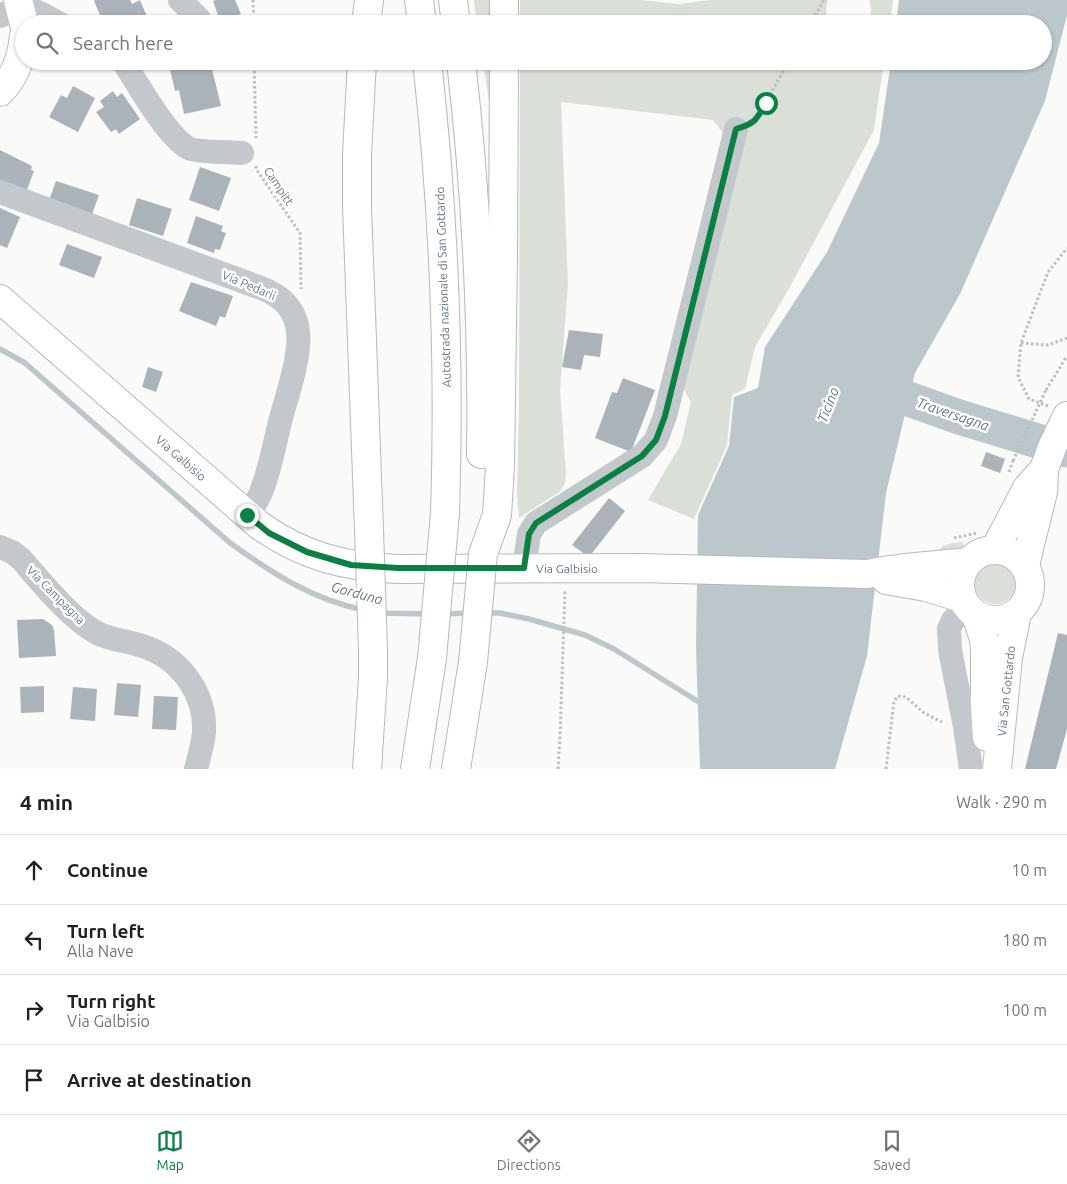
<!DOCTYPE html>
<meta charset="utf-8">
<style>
body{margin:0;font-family:Ubuntu,sans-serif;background:#f2f2f2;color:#202124}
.stop{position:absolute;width:15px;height:15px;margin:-11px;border:4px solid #0b8043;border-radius:50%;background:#fff}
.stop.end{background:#0b8043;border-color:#fff;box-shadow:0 1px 5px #0008}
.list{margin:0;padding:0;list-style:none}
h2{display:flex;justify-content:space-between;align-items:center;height:65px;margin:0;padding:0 20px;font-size:21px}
h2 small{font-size:16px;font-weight:400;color:#757577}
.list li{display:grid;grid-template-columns:32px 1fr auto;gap:15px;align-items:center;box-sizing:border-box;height:70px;padding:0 20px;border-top:1px solid #e0e0e0}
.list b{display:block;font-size:19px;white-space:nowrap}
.list p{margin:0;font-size:16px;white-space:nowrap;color:#757577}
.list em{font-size:16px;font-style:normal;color:#757577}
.icon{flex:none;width:28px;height:28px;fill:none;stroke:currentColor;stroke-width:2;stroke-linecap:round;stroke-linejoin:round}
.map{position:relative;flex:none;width:1067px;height:769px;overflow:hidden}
.search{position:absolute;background:#fff;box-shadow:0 1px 4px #0004;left:15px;right:15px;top:15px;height:55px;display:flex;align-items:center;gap:12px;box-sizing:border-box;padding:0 18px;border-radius:28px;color:#757577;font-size:19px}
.sheet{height:345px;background:#fff}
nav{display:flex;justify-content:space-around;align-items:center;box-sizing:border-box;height:70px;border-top:1px solid #e0e0e0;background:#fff;font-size:14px;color:#757577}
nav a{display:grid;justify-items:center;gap:2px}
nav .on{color:#0b8043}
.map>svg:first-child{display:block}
.green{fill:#dadfd7}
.water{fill:#bbc7cb}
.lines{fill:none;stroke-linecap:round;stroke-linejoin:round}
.stream{stroke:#bbc7cb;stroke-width:5.5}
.river{stroke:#bbc7cb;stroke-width:35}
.building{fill:#aab3b9}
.major-casing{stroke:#b5babe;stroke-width:30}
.highway-casing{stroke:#b4b9bd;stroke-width:30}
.path{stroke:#bbbfc2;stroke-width:3;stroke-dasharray:2.5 2.5;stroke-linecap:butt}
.minor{stroke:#c3c8cc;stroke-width:24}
.major{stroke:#fff;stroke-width:28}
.highway{stroke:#fff;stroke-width:28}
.highway-bridge-casing{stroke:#b4b9bd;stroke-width:30;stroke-linecap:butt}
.path-bridge{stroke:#bbbfc2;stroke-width:3;stroke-dasharray:2.5 2.5;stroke-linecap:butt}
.highway-bridge{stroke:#fff;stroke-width:28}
.route{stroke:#0b8043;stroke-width:6}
.labels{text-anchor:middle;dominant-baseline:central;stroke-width:5;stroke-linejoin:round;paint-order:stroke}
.street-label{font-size:12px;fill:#657683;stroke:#fff}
.water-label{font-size:14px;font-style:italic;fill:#60757c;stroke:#fff}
</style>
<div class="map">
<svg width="1067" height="769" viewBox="0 0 1067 769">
<rect width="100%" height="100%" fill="#fafaf8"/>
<!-- green -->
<g class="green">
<polygon points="474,0 496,0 496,24 477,24"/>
<path d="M520,0H640L679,4L710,0H828C825,9 826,16 831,24H520Z"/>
<path d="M869,0H893L890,24H866C872,16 872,9 869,0Z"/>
<polygon points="483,61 496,61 492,120"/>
<polygon points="520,61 884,61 874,130 791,285 755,347 745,389 732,395 727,445 694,519 648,500 681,444 691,402 681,385 731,163 723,133 713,120 561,102 568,283 560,390 566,473 565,484 559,492 519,518 517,495 519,408"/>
<path d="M962,542L965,546L962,550L938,552C942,543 953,543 962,542Z"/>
<circle cx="995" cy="584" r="20"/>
</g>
<!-- water -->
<polygon class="water" points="899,0 1067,0 1067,15 1045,101 960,294 915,373 886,493 867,656 835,769 700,769 696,648 698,515 729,446 734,397 758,388 765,347 827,252 879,143 891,61 1043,61 1043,24 896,24"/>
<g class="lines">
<!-- stream -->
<g class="stream">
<path d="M0,349L25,363L229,542C270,572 313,600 364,610"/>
<polyline points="378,613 429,614"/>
<polyline points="486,613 500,613 529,619 585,635 614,649 702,704"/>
<polyline points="443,614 471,613"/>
</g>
<!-- river -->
<polyline class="river" points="864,383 959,417 1067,450"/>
</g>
<!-- building -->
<g class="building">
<polygon points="95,0 130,0 132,4 140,0 148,19 141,24 104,24 94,1"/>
<polygon points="216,0 235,0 241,14 220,21 213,1"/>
<polygon points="185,61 210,61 221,106 184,114 179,90 175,91 169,65"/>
<polygon points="73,86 95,98 78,132 49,117 61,95 67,98"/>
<polygon points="113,91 117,97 122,93 140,119 119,134 116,129 111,132 96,112 104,107 100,101"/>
<polygon points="0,150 32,166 31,170 34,171 25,195 0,185"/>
<polygon points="200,167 231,178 219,211 189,200"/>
<polygon points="56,181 99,195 91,217 48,203"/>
<polygon points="137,198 172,209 163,236 129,225"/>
<polygon points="0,208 20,217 7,248 0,245"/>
<polygon points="196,216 223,226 221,231 226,233 220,250 215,249 214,253 187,243"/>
<polygon points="67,244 102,257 94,278 59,265"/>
<polygon points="191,282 233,296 225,318 220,316 216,326 179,311"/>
<polygon points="569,330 603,334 600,357 584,355 581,370 562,367"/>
<polygon points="148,367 163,372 156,392 142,387"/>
<polygon points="623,378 655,390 631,452 595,438 612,392 617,393"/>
<polygon points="986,452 1005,459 1000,473 981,466"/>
<polygon points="609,498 625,511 589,557 572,545"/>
<polygon points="43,619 52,625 54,630 56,656 19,658 17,620"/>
<polygon points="1058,633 1067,635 1067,729 1056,769 1025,769"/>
<polygon points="117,683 141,685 138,717 114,715"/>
<polygon points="44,686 44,712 21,713 20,687"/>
<polygon points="73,687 97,689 95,721 70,719"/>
<polygon points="154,696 178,697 176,730 152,729"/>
</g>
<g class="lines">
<!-- major casing -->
<g class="major-casing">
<g id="major">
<polyline points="18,0 24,24"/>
<path d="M0,92C15,77 22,56 24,36"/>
<path d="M0,299L259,525C302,556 345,567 398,569L640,568L868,574C901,566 935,566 968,562"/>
<polyline points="995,549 1027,488 1044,469"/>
<circle cx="995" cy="585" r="35"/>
<polyline points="1025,565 1043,492 1044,469 1053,445 1067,416"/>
<polyline points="886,580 926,587 962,598"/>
<polyline points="976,615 984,639 985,651 985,706 987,737"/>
<polyline points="997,769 1008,658 1017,613"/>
</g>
</g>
<!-- highway casing -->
<g class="highway-casing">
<g id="highway">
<polyline points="419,0 422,24"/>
<polyline points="453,0 456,24"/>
<polyline points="366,24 369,0"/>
<polyline points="504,24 504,0"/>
<polyline points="362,61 357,154 357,206 369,530"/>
<path d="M427,61C444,213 450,361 445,513"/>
<path d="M461,61C476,192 483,323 481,454"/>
<polyline points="483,554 497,515 500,466 503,254 504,61"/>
<polyline points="367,769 373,678 373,651"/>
<polyline points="415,769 432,658"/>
<polyline points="456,769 473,662"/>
</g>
</g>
<!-- path -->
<g class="path">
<polyline points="253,0 254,24"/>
<polyline points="810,24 824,0"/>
<polyline points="254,61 256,138"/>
<polyline points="755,121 789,61"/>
<polyline points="256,166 256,169 300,233 301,289"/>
<polyline points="1021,343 1048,345 1067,338"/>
<polyline points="1046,390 1067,356"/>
<polyline points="1048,406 1029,399 1018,377 1021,343 1048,272 1067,248"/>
<polyline points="1009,472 1013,461"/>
<polyline points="954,538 977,533"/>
<polyline points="558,769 560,737 565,591"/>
<polyline points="886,769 894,701 898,696 906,697 924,713 942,722"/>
</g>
<!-- minor -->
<g class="minor">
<polyline points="180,0 199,19 201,24"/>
<path d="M0,16C27,2 36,11 60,24"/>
<path d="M123,61C137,83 166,135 188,148C195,152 232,152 242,153"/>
<path d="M0,192L261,288C279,295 292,305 297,325C303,353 287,394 280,422C274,446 270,470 261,492C258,501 252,508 247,515"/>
<path d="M0,547L12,552L21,559C41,582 70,618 97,633C113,641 132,641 148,648C182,661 206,695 204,732C203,744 199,757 196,769"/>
<polyline points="524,568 529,534 536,523 642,456 656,440 665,416 736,129"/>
<polyline points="968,608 953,620 949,629 950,650 965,727 971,769"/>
</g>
<!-- major -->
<use href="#major" class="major"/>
<!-- highway -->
<use href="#highway" class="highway"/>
<!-- highway-bridge casing -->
<g class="highway-bridge-casing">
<g id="highway-bridge">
<polyline points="369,530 373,651"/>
<polyline points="432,658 445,513"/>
<polyline points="473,662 483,554"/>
</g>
</g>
<!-- path-bridge -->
<polyline class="path-bridge" points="1013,461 1046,390"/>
<!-- highway-bridge -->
<use href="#highway-bridge" class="highway-bridge"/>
</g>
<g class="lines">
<!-- route -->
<path class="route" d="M247,515L269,533L307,552L351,565L398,568H524L529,534L536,523L642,456L656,440L665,416L736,129C756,123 756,120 766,103"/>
</g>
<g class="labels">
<!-- street labels -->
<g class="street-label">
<text transform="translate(279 186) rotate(56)">Campitt</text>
<text transform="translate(249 285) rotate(23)">Via Pedarii</text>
<text transform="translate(443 287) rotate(-92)">Autostrada nazionale di San Gottardo</text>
<text transform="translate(181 458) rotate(41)">Via Galbisio</text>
<text x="567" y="568">Via Galbisio</text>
<text transform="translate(56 595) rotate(45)">Via Campagna</text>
<text transform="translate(1006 691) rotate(-84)">Via San Gottardo</text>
</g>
<!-- water labels -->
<g class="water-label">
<text transform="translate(828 405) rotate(-69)">Ticino</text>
<text transform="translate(953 414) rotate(19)">Traversagna</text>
<text transform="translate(357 593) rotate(15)">Gorduno</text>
</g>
</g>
</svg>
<div class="stop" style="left:766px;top:103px"></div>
<div class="stop end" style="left:247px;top:515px"></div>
<div class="search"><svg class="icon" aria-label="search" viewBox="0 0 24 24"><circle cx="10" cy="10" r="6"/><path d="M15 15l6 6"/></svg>Search here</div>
</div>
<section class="sheet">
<h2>4 min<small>Walk · 290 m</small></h2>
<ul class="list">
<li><svg class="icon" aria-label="ahead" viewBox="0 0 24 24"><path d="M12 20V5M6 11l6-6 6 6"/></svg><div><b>Continue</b></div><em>10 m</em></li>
<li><svg class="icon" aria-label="left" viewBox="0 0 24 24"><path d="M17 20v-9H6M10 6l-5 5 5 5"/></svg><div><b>Turn left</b><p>Alla Nave</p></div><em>180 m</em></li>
<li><svg class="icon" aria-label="right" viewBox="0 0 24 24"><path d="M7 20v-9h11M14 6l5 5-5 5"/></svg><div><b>Turn right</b><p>Via Galbisio</p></div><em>100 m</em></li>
<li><svg class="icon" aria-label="arrive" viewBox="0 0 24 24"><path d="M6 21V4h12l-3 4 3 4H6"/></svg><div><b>Arrive at destination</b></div></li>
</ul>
</section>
<nav>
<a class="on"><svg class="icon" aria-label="map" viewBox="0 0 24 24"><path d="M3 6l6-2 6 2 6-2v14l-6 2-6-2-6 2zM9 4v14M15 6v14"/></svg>Map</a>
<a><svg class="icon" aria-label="directions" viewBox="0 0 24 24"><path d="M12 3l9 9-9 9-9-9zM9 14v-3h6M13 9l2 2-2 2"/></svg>Directions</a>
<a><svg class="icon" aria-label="saved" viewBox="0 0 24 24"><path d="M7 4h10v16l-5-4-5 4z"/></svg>Saved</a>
</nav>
